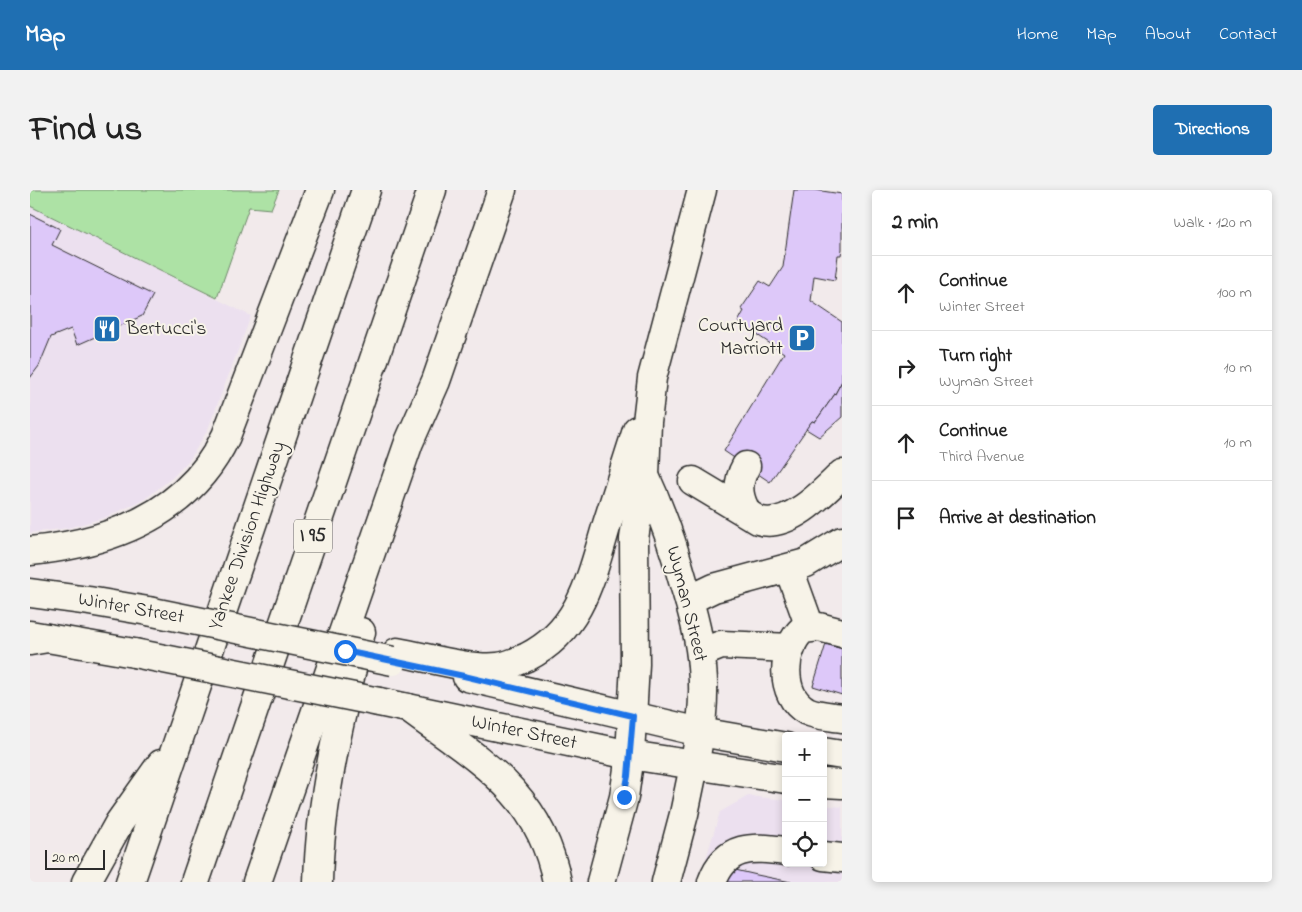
<!DOCTYPE html>
<meta charset="utf-8">
<style>
body{margin:0;font-family:"Indie Flower",sans-serif;background:#f2f2f2;color:#222}
.controls{position:absolute;right:15px;bottom:15px;display:grid;overflow:hidden;border-radius:5px;box-shadow:0 2px 8px #0003}
.controls button{width:45px;height:45px;display:grid;place-items:center;padding:0;border:0;border-bottom:1px solid #e0e0e0;background:#fff;color:#222;font:25px sans-serif}
.scale{position:absolute;left:15px;bottom:12px;width:60px;box-sizing:border-box;padding-left:5px;border:2px solid #2b2b2b;border-top:0;font-size:14px;line-height:18px;white-space:nowrap;color:#2b2b2b;-webkit-text-stroke:4px #f7f3e8;paint-order:stroke}
.stop{position:absolute;width:15px;height:15px;margin:-11px;border:4px solid #1a73e8;border-radius:50%;background:#fff}
.stop.end{background:#1a73e8;border-color:#fff;box-shadow:0 1px 5px #0008}
.list{margin:0;padding:0;list-style:none}
h2{display:flex;justify-content:space-between;align-items:center;height:65px;margin:0;padding:0 20px;font-size:21px}
h2 small{font-size:16px;font-weight:400;color:#767676}
.list li{display:grid;grid-template-columns:32px 1fr auto;gap:15px;align-items:center;box-sizing:border-box;height:75px;padding:0 20px;border-top:1px solid #e0e0e0}
.list b{display:block;font-size:19px;white-space:nowrap}
.list p{margin:0;font-size:16px;white-space:nowrap;color:#767676}
.list em{font-size:16px;font-style:normal;color:#767676}
.icon{flex:none;width:28px;height:28px;fill:none;stroke:currentColor;stroke-width:2;stroke-linecap:round;stroke-linejoin:round}
.map{position:relative;flex:none;width:812px;height:692px;overflow:hidden;border-radius:5px}
header{display:flex;align-items:center;gap:30px;box-sizing:border-box;height:70px;padding:0 25px;background:#1f6fb2;color:#fff}
header strong{font-size:24px}
nav{display:flex;gap:28px;margin-inline-start:auto;font-size:18px}
.intro{display:flex;align-items:center;justify-content:space-between;box-sizing:border-box;height:120px;padding:0 30px}
h1{margin:0;font-size:35px}
.button{padding:12px 22px;border-radius:5px;background:#1f6fb2;color:#fff;font-size:18px;font-weight:700}
main{display:flex;gap:30px;padding:0 30px}
aside{flex:1;background:#fff;border-radius:5px;box-shadow:0 2px 8px #0003}
.map>svg:first-child{display:block}
.built{fill:#ece0ef}
.green{fill:#ade2a5;stroke:#6c8668}
.building{fill:#ddc8f9;stroke:#2b2b2b}
.lines{fill:none;stroke-linecap:round;stroke-linejoin:round}
.minor-casing{stroke:#2b2b2b;stroke-width:31}
.major-casing{stroke:#2b2b2b;stroke-width:31}
.highway-casing{stroke:#2b2b2b;stroke-width:31}
.minor{stroke:#f7f3e8;stroke-width:28}
.major{stroke:#f7f3e8;stroke-width:28}
.highway{stroke:#f7f3e8;stroke-width:28}
.major-bridge-casing{stroke:#2b2b2b;stroke-width:31;stroke-linecap:butt}
.major-bridge{stroke:#f7f3e8;stroke-width:28}
.route{stroke:#1a73e8;stroke-width:6}
.labels{text-anchor:middle;dominant-baseline:central;stroke-width:4;stroke-linejoin:round;paint-order:stroke}
.shield{fill:#f7f3e8;stroke:#686764;stroke-width:1}
.shield-label{font-size:19px;font-weight:bold;fill:#2b2b2b}
.poi-label{font-size:20px;fill:#2b2b2b;stroke:#f7f3e8;text-anchor:end}
.street-label{font-size:20px;fill:#2b2b2b;stroke:#f7f3e8}
</style>
<header>
<strong>Map</strong>
<nav><a>Home</a><a>Map</a><a>About</a><a>Contact</a></nav>
</header>
<div class="intro"><h1>Find us</h1><a class="button">Directions</a></div>
<main>
<div class="map">
<svg width="812" height="692" viewBox="0 0 812 692">
<rect width="100%" height="100%" fill="#f2eaeb"/>
<filter id="ink" filterUnits="userSpaceOnUse"><feTurbulence type="fractalNoise" baseFrequency=".02" numOctaves="2"/><feDisplacementMap in="SourceGraphic" scale="10" xChannelSelector="R" yChannelSelector="G"/><feConvolveMatrix kernelMatrix="1 2 1 2 8 2 1 2 1" color-interpolation-filters="sRGB"/></filter>
<g filter="url(#ink)">
<!-- built -->
<g class="built">
<polygon points="0,16 221,126 178,239 160,269 143,287 115,309 77,327 38,338 0,343"/>
<polygon points="718,606 756,610 756,673 793,673 793,615 812,617 812,692 669,692 690,622"/>
</g>
<!-- green -->
<polygon class="green" points="0,0 249,0 241,19 219,17 187,108 0,16"/>
<!-- building -->
<g class="building">
<polygon points="764,0 785,0 812,4 812,59 811,65 808,65 805,90 784,86 781,111 812,132 812,191 805,204 785,232 782,231 740,292 694,261 754,163 708,132 714,121 711,119 730,91 740,97 753,77"/>
<polygon points="0,24 30,39 22,55 123,105 112,126 47,155 41,139 21,147 9,176 0,188"/>
<polygon points="812,191 812,227 789,247 776,239 782,231 785,232 805,204"/>
<polygon points="796,454 812,459 812,505 783,496"/>
<polygon points="701,679 727,685 761,692 697,692"/>
</g>
<g class="lines">
<!-- minor casing -->
<g class="minor-casing">
<g id="minor">
<path d="M663,291L728,330C757,340 793,303 812,284"/>
<path d="M700,310L714,317C707,302 708,290 716,276"/>
<polyline points="759,379 780,437"/>
<polyline points="659,410 684,398 776,373 812,351"/>
<path d="M812,443L789,437L773,439C751,458 749,506 777,521C788,526 801,526 812,528"/>
<polyline points="671,463 691,455 761,458"/>
<polyline points="793,666 812,668"/>
<polyline points="571,692 594,607 600,565"/>
<polyline points="636,692 654,624 664,576"/>
<path d="M682,692C696,654 722,657 756,661"/>
</g>
</g>
<!-- major casing -->
<g class="major-casing">
<g id="major">
<path d="M615,286C631,320 643,355 653,391C662,419 670,447 672,477C675,505 672,533 667,560"/>
<polyline points="0,403 59,411 118,421"/>
<polyline points="0,445 104,463"/>
<path d="M367,462C397,467 438,480 468,477C478,476 488,471 497,467C551,440 561,387 577,334C587,303 597,271 607,240"/>
<polyline points="437,487 670,542 756,557"/>
<polyline points="349,512 600,565 756,589"/>
<polyline points="793,562 812,565"/>
<polyline points="600,565 605,474 604,349 609,313 615,286 617,232 622,188 672,0"/>
<polyline points="793,593 812,594"/>
</g>
</g>
<!-- highway casing -->
<g class="highway-casing">
<g id="highway">
<path d="M0,361C81,353 159,324 196,246L290,0"/>
<polyline points="0,451 18,448"/>
<path d="M378,518C446,569 510,601 527,692"/>
<polyline points="56,692 89,633 131,574"/>
<polyline points="100,692 336,0"/>
<polyline points="165,692 402,0"/>
<polyline points="227,692 379,252 406,191 472,0"/>
<path d="M288,692C290,607 311,524 331,442"/>
</g>
</g>
<!-- minor -->
<use href="#minor" class="minor"/>
<!-- major -->
<use href="#major" class="major"/>
<!-- highway -->
<use href="#highway" class="highway"/>
<!-- major-bridge casing -->
<g class="major-bridge-casing">
<g id="major-bridge">
<polyline points="118,421 363,471"/>
<polyline points="104,463 349,512"/>
</g>
</g>
<!-- major-bridge -->
<use href="#major-bridge" class="major-bridge"/>
</g>
</g>
<g class="lines" filter="url(#ink)">
<!-- route -->
<polyline class="route" points="315,461 434,486 603,526 598,586 594,607"/>
</g>
<!-- icons -->
<defs>
<g id="restaurant-square" transform="scale(1.4375)"><rect x="-9" y="-9" width="18" height="18" rx="4" fill="#1f6fb2" stroke="#f7f3e8"/><path d="M-5-6h1v4h1v-4h1v4h1v-4h1v5L-1.5 .5V6h-2V.5L-5-1ZM5-6V6H3V1.5H1.5Q1.5-4 5-6Z" fill="#fff"/></g>
<g id="parking-square" transform="scale(1.4375)"><rect x="-9" y="-9" width="18" height="18" rx="4" fill="#1f6fb2" stroke="#f7f3e8"/><path d="M-3.5-5.5H1a3.5 3.5 0 0 1 0 7H-1V5.5H-3.5ZM-1-3.4V-.6H.8a1.4 1.4 0 0 0 0-2.8Z" fill="#fff"/></g>
</defs>
<g fill-rule="evenodd">
<use href="#restaurant-square" x="77" y="139"/>
<use href="#parking-square" x="772" y="148"/>
</g>
<g class="labels">
<!-- shield labels -->
<rect class="shield" x="264" y="329.5" width="38" height="33" rx="4"/>
<g class="shield-label">
<text x="283" y="346">I 95</text>
</g>
<!-- poi labels -->
<g class="poi-label">
<text x="753" y="136">Courtyard<tspan x="753" dy="23">Marriott</tspan></text>
<text x="96" y="139" text-anchor="start">Bertucci's</text>
</g>
<!-- street labels -->
<g class="street-label">
<text transform="translate(218 346) rotate(-71)">Yankee Division Highway</text>
<text transform="translate(656 414) rotate(76)">Wyman Street</text>
<text transform="translate(101 419) rotate(10)">Winter Street</text>
<text transform="translate(494 543) rotate(12)">Winter Street</text>
</g>
</g>
</svg>
<div class="controls">
<button>+</button>
<button>−</button>
<button><svg class="icon" aria-label="locate" viewBox="0 0 24 24"><circle cx="12" cy="12" r="6"/><path d="M12 2v4M12 18v4M2 12h4M18 12h4"/></svg></button>
</div>
<div class="scale">20 m</div>
<div class="stop" style="left:315px;top:461px"></div>
<div class="stop end" style="left:594px;top:607px"></div>
</div>
<aside>
<h2>2 min<small>Walk · 120 m</small></h2>
<ul class="list">
<li><svg class="icon" aria-label="ahead" viewBox="0 0 24 24"><path d="M12 20V5M6 11l6-6 6 6"/></svg><div><b>Continue</b><p>Winter Street</p></div><em>100 m</em></li>
<li><svg class="icon" aria-label="right" viewBox="0 0 24 24"><path d="M7 20v-9h11M14 6l5 5-5 5"/></svg><div><b>Turn right</b><p>Wyman Street</p></div><em>10 m</em></li>
<li><svg class="icon" aria-label="ahead" viewBox="0 0 24 24"><path d="M12 20V5M6 11l6-6 6 6"/></svg><div><b>Continue</b><p>Third Avenue</p></div><em>10 m</em></li>
<li><svg class="icon" aria-label="arrive" viewBox="0 0 24 24"><path d="M6 21V4h12l-3 4 3 4H6"/></svg><div><b>Arrive at destination</b></div></li>
</ul>
</aside>
</main>
